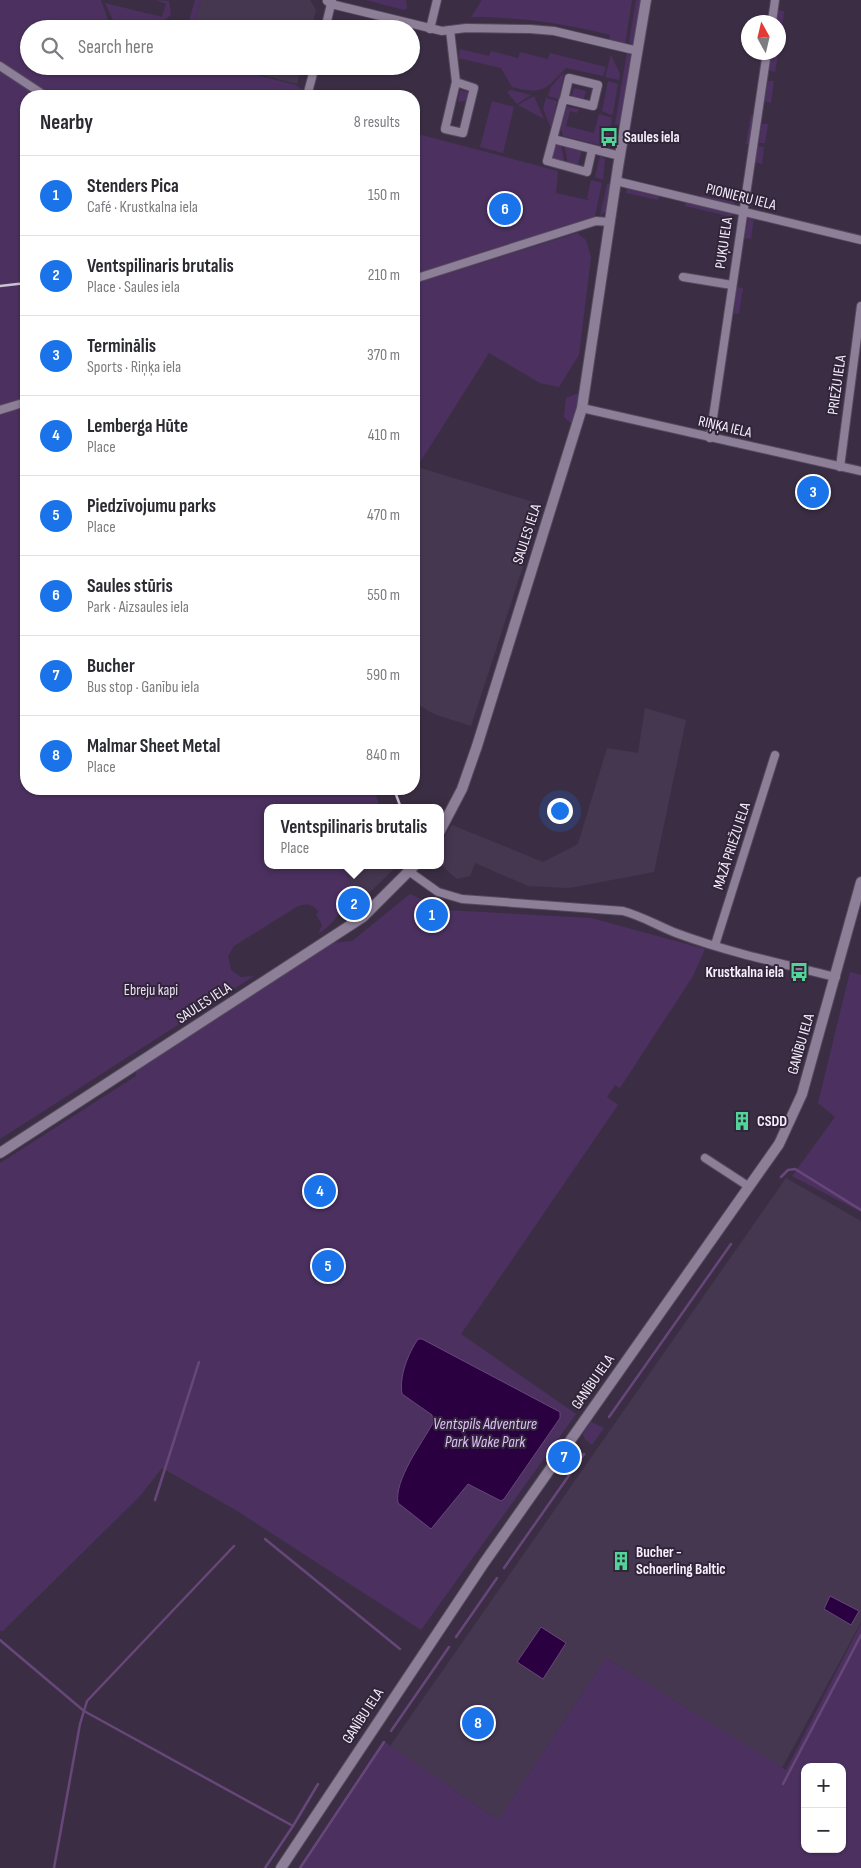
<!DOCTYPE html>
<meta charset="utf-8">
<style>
body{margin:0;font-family:"Sofia Sans Condensed",sans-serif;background:#f7f7f7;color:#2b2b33}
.controls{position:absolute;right:15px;bottom:15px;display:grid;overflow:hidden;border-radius:10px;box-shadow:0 1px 4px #0004}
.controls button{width:45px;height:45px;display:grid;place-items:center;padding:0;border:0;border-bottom:1px solid #e1e1e2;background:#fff;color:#2b2b33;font:25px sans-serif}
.compass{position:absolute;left:741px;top:15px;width:45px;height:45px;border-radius:50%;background:#fff;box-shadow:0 1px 4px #0004;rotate:352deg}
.you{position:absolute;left:559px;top:810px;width:18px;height:18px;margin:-12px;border:4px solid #fff;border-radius:50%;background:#1a73e8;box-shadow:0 0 0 8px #1a73e833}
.badge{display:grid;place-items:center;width:32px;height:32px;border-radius:50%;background:#1a73e8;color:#fff;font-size:16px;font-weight:700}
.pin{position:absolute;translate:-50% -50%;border:2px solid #fff;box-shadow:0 1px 5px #0006}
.popup{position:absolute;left:264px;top:804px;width:180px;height:65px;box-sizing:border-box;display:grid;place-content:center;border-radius:10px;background:#fff;filter:drop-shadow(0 1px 4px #0005);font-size:16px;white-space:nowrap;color:#7c7c81}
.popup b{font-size:19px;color:#2b2b33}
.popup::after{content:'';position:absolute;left:50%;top:100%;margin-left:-10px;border:10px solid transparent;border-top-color:#fff}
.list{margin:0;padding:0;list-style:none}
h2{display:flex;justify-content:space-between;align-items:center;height:65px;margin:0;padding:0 20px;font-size:21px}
h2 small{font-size:16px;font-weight:400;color:#7c7c81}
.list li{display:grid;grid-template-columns:32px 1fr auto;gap:15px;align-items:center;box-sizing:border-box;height:80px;padding:0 20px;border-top:1px solid #e1e1e2}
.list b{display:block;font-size:19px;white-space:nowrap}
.list p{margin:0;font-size:16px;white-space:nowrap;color:#7c7c81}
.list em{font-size:16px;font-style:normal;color:#7c7c81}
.icon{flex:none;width:28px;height:28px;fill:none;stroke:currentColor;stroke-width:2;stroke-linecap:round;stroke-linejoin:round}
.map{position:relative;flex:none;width:861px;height:1868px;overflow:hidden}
.search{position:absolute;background:#fff;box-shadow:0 1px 4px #0004;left:20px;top:20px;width:400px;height:55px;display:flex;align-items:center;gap:12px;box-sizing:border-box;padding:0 18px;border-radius:28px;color:#7c7c81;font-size:19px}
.panel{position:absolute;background:#fff;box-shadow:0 1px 4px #0004;left:20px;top:90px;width:400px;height:705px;border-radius:20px}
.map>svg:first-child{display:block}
.built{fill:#463751}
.green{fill:#4c3160;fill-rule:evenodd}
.water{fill:#2a0041;stroke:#674779}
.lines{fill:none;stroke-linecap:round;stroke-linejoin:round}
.stream{stroke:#674779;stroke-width:2.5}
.minor-casing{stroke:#554a5c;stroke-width:10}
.tertiary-casing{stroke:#554a5c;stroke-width:12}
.minor{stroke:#8e7f99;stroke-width:8}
.tertiary{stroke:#8e7f99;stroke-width:10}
.rail{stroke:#ccc3d3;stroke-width:2.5}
.labels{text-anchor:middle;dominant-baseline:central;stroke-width:4;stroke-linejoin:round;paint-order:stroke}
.poi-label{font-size:15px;font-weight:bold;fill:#f6eefc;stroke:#31253a;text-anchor:start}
.street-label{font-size:15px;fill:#f6eefc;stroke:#31253a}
.park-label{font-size:15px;fill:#e8ddf1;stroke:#31253a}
.water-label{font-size:16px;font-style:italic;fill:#e0bffa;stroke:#31253a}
</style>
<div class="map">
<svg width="861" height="1868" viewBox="0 0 861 1868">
<rect width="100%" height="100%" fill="#3b2e44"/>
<!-- built -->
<g class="built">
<polygon points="201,0 310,0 316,10 311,29 193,29"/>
<polygon points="226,66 301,66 297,84"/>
<polygon points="417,467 543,505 471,726 434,714 414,702 414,479"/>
<polygon points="645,708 686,720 654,872 569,888 528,886 475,863 470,876 457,879 440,864 440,843 452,825 543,862 578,844 607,748 638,753"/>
<polygon points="346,865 398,865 367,895 352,891"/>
<polygon points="786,1178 861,1221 861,1622 782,1768 606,1658 498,1820 390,1746"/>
</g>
<!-- green -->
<g class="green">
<path d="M0,0H101L108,20L105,29H29V66H221L296,85L306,92L304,96H26V789H374L380,808H268V865H346L352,891C344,908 334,924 318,934L322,925L316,914L319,912C313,904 307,903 298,906L234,946L228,956L231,970L241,977L254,976L0,1139Z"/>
<polygon points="156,0 169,1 171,15 157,25 143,20 140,27 113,20 105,3 162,17 166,4"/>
<polygon points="195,0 201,0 193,29 187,28"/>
<polygon points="366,0 406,0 407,8 404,10"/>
<path d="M482,0H632L625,44L609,40L610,35C564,23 518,17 471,17Z"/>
<polygon points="636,0 642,0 633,46 629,42"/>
<polygon points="778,10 784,11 782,29 779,28 778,22 777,22"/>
<path d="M460,49L489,56L491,51L518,58L520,52L548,59L550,53L606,67L603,76L566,68C545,90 543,95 512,87L501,68L458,58Z"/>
<polygon points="627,52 632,56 623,114 618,125 615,124"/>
<polygon points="772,54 778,55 775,72 769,70"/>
<polygon points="611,55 620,74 619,80 605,77"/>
<polygon points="564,72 559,99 548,96 551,87"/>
<polygon points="608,81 618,84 613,113 611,115 602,111"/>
<polygon points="768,81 774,81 771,103 765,101"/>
<polygon points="574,88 586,91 583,102 571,99"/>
<polygon points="460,90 471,93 469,100 458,102"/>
<polygon points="511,90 531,95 517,104 507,92"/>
<polygon points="534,96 544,119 518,105"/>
<polygon points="546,98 557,101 551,128 543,109"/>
<polygon points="492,101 514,107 503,153 480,147"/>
<polygon points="567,107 579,109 577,113 570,111 566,126 594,133 599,114 612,118 607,147 563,136 561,128"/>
<polygon points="751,115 755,116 751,144 746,144"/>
<polygon points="762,124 768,124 765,143 759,143"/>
<polygon points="414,133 558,171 556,193 592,201 587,199 591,180 602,183 595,216 414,274"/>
<polygon points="555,143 561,145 565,164 552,159"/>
<polygon points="564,145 582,150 577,167 568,164"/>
<polygon points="758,146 764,147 762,164 755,162"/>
<polygon points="600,156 605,159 603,180 595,177"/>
<polygon points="607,184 611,184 606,211 600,216"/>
<polygon points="627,187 659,195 658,200 626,193"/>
<polygon points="701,195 735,202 734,206 701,197"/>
<polygon points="686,201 733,212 732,217 685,206"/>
<polygon points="754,217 751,239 745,238 748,218"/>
<polygon points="577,233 586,240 591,257 579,355 559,387 540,383 489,353 417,467 414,479 414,284"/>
<polygon points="737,287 743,288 739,314 734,313"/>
<polygon points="576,394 581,394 573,425 564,417 566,398"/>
<polygon points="410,894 445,910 591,918 705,949 693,976 620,1088 615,1085 607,1097 618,1105 461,1334 576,1414 421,1630 234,1509 162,1468 140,1496 3,1631 0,1631 0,1163 136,1076 136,1071 331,943 352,941"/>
<polygon points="850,972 861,975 861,1212 792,1176 835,1117 818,1103"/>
<polygon points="591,1422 604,1428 592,1445 585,1439 583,1434"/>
<path d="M861,1624V1868H299L383,1741L498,1820L606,1658L786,1770ZM805,1767H842V1849H805Z"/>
</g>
<!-- water -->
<g class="water">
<path d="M418,1339H422L560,1412V1418L504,1499L501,1501L468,1484L431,1529L398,1503C394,1480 422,1443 433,1423L432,1415L402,1394C399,1376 408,1354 418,1339Z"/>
<polygon points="830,1596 859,1611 851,1625 824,1609"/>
<polygon points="541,1627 566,1643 543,1679 517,1662"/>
</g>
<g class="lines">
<!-- stream -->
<g class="stream">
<polyline points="781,1177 788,1170 795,1169 861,1210"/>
<polyline points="609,1417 731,1244"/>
<polyline points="155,1500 199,1362"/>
<polyline points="265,1539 400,1649"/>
<polyline points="504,1568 584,1454"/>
<polyline points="456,1637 497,1578"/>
<polyline points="0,1640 84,1711 293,1826 318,1784"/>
<polyline points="391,1731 449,1647"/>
<polyline points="783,1784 861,1635"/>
<polyline points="54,1868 80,1724 87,1701 234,1546"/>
<polyline points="265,1868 293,1826"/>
<polyline points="300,1868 384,1742"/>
</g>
<!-- minor casing -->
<g class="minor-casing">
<g id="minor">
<polyline points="332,0 331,4 442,31 466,28 530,29 554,31 638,51"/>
<polyline points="772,22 775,0"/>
<polyline points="325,29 331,4 327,1"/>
<polyline points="430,29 437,0"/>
<polyline points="450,30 456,82 445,129 463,133 474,88 456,82"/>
<polyline points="0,66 44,95"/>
<polyline points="307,96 315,66"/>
<polyline points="564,99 593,106 598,85 569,78 564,99 563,101 547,161 587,172 592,150"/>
<polyline points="553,139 620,156"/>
<polyline points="616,181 861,240"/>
<polyline points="683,277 732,285"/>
<polyline points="414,279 596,221 610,222"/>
<polyline points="582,408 861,471"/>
<polyline points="0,410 26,402"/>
<polyline points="710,438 767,52"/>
<polyline points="840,467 861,306"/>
<path d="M410,872L438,892L462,899L623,911C642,916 658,926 676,933C727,952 783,964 836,977"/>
<polyline points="715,945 775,755"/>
<polyline points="705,1158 748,1186"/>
</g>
</g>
<!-- tertiary casing -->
<g class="tertiary-casing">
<g id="tertiary">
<polyline points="440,831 462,789 477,746 582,408 618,167 646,0"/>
<polyline points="0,1153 363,917 415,865"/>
<polyline points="281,1868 484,1563 779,1144 802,1094 861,882"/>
</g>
</g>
<!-- minor -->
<use href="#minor" class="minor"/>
<!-- tertiary -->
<use href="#tertiary" class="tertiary"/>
<!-- rail -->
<g class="rail">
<polyline points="0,286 26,283"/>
<polyline points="394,789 401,808"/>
</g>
</g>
<!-- icons -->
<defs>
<g id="bus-bare" transform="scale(1.5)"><path d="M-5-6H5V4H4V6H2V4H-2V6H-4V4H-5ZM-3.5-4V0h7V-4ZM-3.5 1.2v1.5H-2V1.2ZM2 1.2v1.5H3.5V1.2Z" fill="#52d397" stroke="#31253a" stroke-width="2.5" paint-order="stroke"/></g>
<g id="building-bare" transform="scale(1.5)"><path d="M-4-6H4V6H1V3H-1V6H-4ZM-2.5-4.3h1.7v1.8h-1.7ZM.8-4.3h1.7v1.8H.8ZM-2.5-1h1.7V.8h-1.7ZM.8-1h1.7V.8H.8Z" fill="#52d397" stroke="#31253a" stroke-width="2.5" paint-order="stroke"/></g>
</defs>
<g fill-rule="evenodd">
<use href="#bus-bare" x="609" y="137"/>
<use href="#bus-bare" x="799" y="972"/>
<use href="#building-bare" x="742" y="1121"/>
<use href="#building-bare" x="621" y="1561"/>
</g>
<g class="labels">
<!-- poi labels -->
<g class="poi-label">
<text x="624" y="137">Saules iela</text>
<text x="784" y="972" text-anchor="end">Krustkalna iela</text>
<text x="757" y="1121">CSDD</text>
<text x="636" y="1552">Bucher -<tspan x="636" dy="17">Schoerling Baltic</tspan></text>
</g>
<!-- street labels -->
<g class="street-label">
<text transform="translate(741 197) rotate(14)">PIONIERU IELA</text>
<text transform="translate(724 243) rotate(-82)">PUĶU IELA</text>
<text transform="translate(837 385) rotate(-82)">PRIEŽU IELA</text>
<text transform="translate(725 427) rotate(13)">RIŅĶA IELA</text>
<text transform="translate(527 534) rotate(-72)">SAULES IELA</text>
<text transform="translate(732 846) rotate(-72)">MAZĀ PRIEŽU IELA</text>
<text transform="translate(204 1003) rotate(-33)">SAULES IELA</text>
<text transform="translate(801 1044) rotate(-74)">GANĪBU IELA</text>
<text transform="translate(593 1382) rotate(-55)">GANĪBU IELA</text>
<text transform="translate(363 1716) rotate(-57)">GANĪBU IELA</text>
</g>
<!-- park labels -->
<g class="park-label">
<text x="151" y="990">Ebreju kapi</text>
</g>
<!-- water labels -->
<g class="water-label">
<text x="485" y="1424">Ventspils Adventure<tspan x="485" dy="18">Park Wake Park</tspan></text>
</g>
</g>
</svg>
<div class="controls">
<button>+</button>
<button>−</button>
</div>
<svg class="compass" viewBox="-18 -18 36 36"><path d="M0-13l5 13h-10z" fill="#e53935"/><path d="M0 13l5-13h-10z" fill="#7c7c81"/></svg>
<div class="you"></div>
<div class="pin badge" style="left:432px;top:915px">1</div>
<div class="pin badge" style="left:354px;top:904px">2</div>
<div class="popup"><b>Ventspilinaris brutalis</b>Place</div>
<div class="pin badge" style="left:813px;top:492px">3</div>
<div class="pin badge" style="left:320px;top:1191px">4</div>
<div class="pin badge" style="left:328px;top:1266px">5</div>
<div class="pin badge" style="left:505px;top:209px">6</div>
<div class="pin badge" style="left:564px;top:1457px">7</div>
<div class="pin badge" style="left:478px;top:1723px">8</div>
<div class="search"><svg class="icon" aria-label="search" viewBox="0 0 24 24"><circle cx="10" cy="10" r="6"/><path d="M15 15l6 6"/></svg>Search here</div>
<section class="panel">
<h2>Nearby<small>8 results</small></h2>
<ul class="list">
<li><span class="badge">1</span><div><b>Stenders Pica</b><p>Café · Krustkalna iela</p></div><em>150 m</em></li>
<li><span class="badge">2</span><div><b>Ventspilinaris brutalis</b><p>Place · Saules iela</p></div><em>210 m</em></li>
<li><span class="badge">3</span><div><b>Terminālis</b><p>Sports · Riņķa iela</p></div><em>370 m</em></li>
<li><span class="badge">4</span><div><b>Lemberga Hūte</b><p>Place</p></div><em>410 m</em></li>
<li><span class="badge">5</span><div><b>Piedzīvojumu parks</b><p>Place</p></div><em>470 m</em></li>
<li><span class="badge">6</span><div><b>Saules stūris</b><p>Park · Aizsaules iela</p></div><em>550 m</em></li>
<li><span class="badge">7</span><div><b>Bucher</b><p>Bus stop · Ganību iela</p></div><em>590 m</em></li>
<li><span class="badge">8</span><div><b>Malmar Sheet Metal</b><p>Place</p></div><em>840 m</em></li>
</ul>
</section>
</div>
